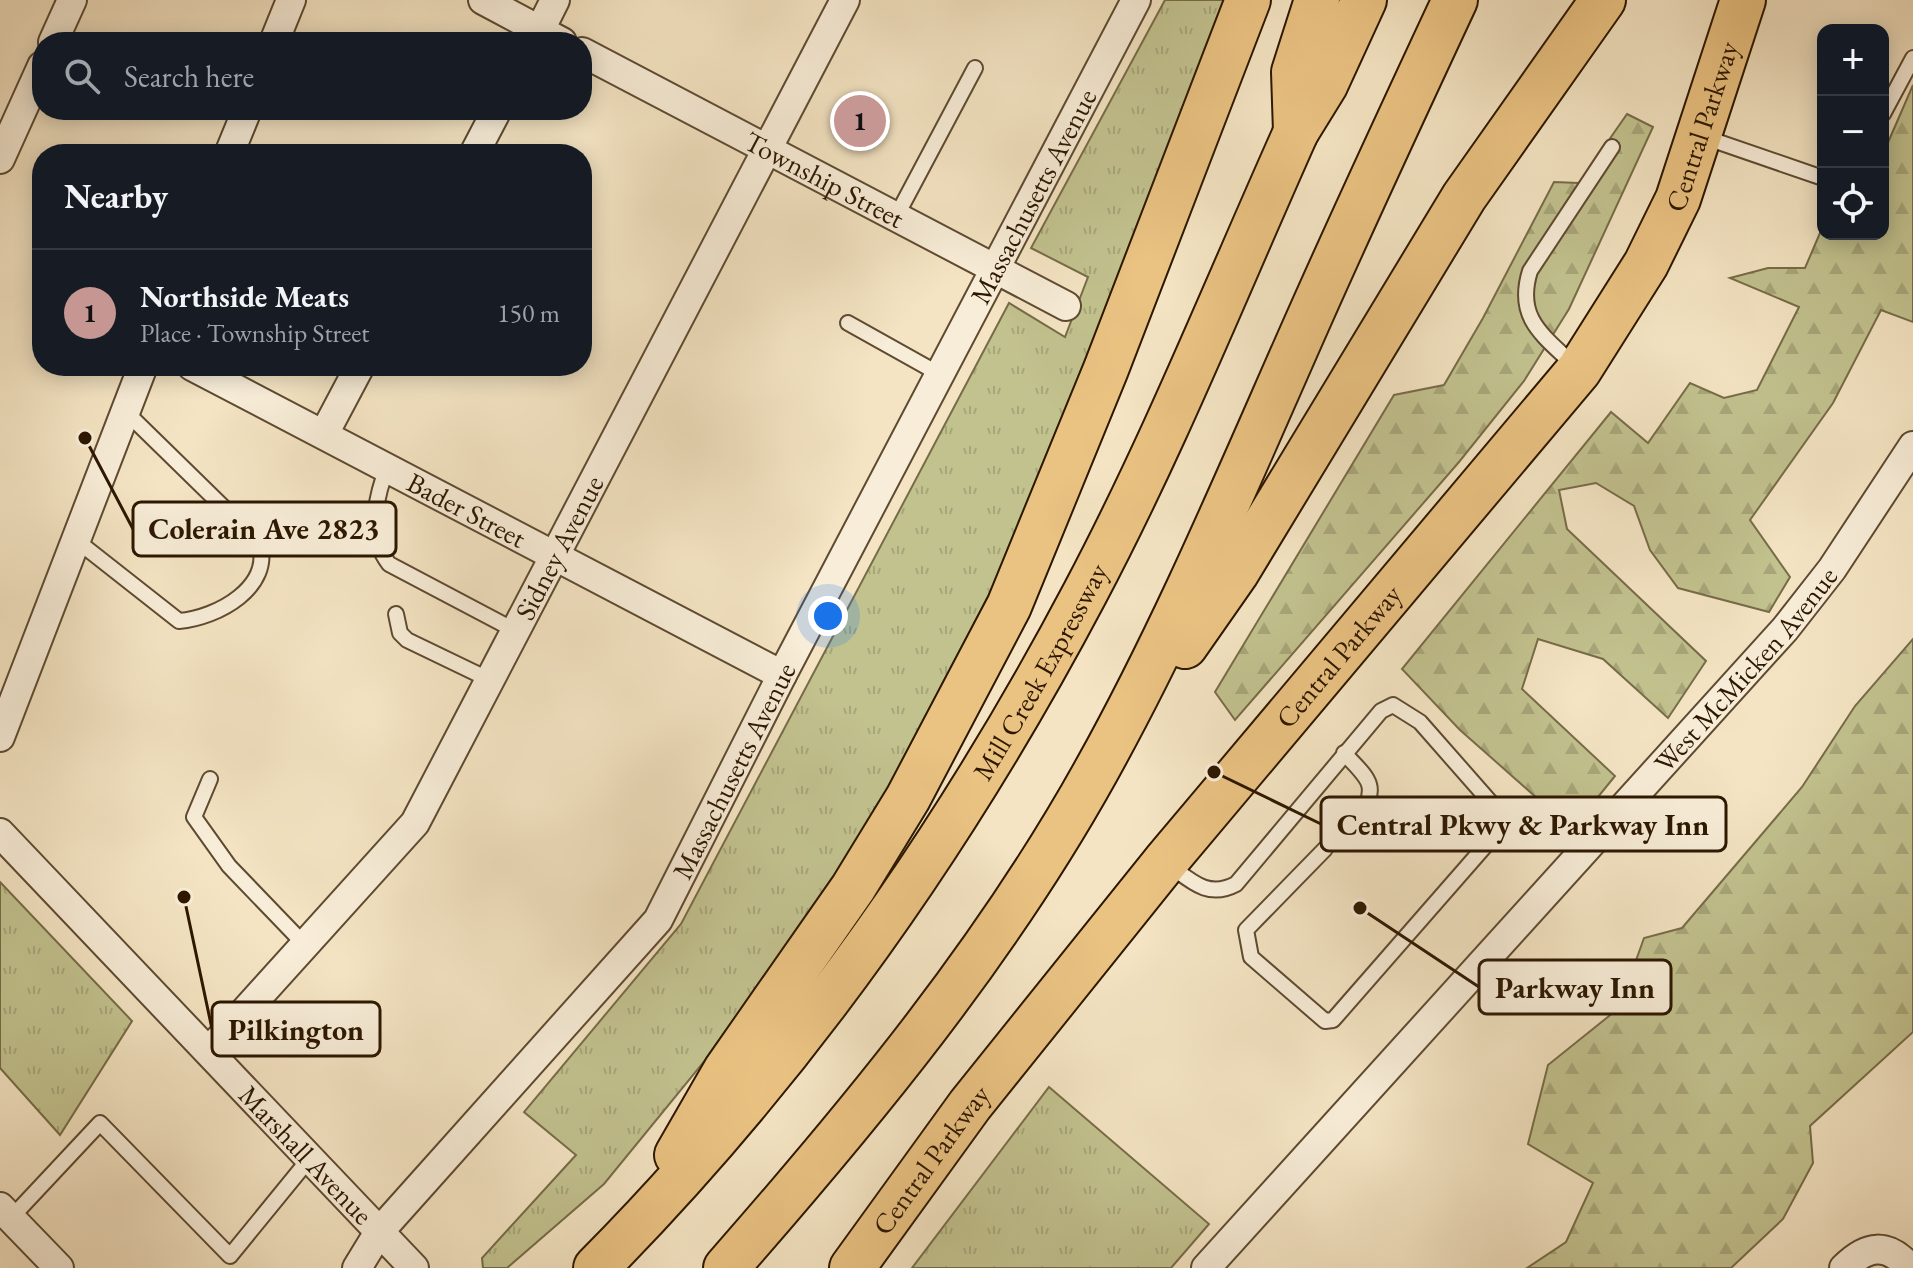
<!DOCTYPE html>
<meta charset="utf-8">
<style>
body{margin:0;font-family:"EB Garamond",serif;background:#242831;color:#f1f3f6}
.controls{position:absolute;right:24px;top:24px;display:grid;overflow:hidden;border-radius:16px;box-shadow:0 4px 20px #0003}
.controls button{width:72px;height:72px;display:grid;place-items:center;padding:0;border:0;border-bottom:2px solid #363941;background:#171b24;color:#f1f3f6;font:40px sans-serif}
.you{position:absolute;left:828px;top:616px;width:28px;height:28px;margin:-20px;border:6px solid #fff;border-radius:50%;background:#1a73e8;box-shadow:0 0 0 12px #1a73e833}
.badge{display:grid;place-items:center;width:52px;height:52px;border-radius:50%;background:#c59692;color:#111;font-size:26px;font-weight:700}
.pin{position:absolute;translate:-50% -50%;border:4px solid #fff;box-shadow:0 2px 8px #0006}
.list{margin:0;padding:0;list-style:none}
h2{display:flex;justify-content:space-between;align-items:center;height:104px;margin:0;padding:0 32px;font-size:34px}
h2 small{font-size:26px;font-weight:400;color:#9ea1a6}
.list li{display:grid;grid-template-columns:52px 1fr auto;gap:24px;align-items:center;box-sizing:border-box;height:128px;padding:0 32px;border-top:2px solid #363941}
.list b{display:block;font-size:30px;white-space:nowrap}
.list p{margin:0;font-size:26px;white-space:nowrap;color:#9ea1a6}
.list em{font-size:26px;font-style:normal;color:#9ea1a6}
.icon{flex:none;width:44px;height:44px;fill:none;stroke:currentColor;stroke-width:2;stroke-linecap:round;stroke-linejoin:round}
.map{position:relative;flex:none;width:1913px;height:1268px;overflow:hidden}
.search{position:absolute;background:#171b24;box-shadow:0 4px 20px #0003;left:32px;top:32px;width:560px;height:88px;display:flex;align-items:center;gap:20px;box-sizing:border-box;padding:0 28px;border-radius:32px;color:#9ea1a6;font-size:30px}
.panel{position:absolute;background:#171b24;box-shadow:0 4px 20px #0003;left:32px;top:144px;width:560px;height:232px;border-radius:32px}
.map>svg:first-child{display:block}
.grass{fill:url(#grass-tufts);stroke:#776c48;stroke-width:2}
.forest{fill:url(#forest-firs);stroke:#776c48;stroke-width:2}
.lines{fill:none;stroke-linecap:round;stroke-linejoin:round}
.lane-casing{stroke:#5e4a31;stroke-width:18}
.street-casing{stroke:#5e4a31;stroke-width:32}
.primary-casing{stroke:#2c1700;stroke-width:48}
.highway-casing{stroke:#2c1700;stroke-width:48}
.lane{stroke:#f8edd8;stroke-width:14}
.street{stroke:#f8edd8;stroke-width:28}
.primary{stroke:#eac282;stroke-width:44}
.highway{stroke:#eac282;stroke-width:44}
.labels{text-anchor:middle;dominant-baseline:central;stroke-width:8;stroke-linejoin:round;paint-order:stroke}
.street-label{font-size:28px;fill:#2c1700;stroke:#f8edd8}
.leader{fill:none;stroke:#2c1700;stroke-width:3}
.callout-dot{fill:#2c1700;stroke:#f8edd8;stroke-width:3}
.callout{fill:#f8edd8;stroke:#2c1700;stroke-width:3}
.callout-label{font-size:30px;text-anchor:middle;font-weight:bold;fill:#2c1700}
</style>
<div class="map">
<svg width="1913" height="1268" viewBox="0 0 1913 1268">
<defs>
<pattern id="grass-tufts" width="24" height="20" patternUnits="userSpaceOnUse" patternTransform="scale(2)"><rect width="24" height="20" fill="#c2c28f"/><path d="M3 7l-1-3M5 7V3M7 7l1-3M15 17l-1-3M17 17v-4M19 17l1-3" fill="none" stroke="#a7a67a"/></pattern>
<pattern id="forest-firs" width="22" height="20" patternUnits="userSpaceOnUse" patternTransform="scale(2)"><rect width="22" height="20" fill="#c2c28f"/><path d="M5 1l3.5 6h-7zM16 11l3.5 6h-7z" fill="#a7a67a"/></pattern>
</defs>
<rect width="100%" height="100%" fill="#f4e4c3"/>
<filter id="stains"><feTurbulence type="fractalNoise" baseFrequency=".0025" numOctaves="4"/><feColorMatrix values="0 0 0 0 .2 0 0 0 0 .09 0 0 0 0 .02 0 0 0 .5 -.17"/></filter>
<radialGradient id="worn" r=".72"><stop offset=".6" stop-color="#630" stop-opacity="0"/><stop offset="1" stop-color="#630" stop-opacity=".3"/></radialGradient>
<!-- grass -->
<g class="grass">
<polygon points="1165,0 1230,0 1011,552 891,785 778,971 604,1184 507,1268 483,1268 482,1258 576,1155 524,1112 681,924 1009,303 1065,337 1088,277 1031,248"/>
<polygon points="0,882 132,1021 60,1135 0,1068"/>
<polygon points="1049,1087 1209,1224 1171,1268 912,1268"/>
</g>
<!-- forest -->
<g class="forest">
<polygon points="1913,85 1913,322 1881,310 1833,403 1750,520 1790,577 1769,612 1678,588 1650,550 1634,506 1596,483 1559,490 1567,529 1706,661 1668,718 1603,659 1538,639 1522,689 1615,776 1572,829 1460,730 1402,669 1611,412 1648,443 1690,383 1724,398 1757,390 1799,307 1730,278 1768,268 1805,268 1823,226 1823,234 1883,234 1883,154"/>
<polygon points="1627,114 1653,127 1569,309 1524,381 1459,462 1235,720 1215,692 1394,395 1444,385 1483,318 1554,182 1579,183"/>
<polygon points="1913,639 1913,1032 1810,1126 1813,1163 1783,1219 1731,1268 1527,1268 1566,1242 1593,1183 1528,1144 1548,1065 1619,1008 1644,938 1682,928 1802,787 1855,706"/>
</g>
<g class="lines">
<!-- lane casing -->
<g class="lane-casing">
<g id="lane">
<polyline points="1883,114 1913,58"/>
<polyline points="1701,136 1823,178"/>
<polyline points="897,215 975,68"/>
<polyline points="848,323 941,375"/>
<path d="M1576,367C1544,336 1515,319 1530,271L1612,147"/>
<path d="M387,468C375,499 368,537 389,564L516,631"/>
<path d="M76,540L179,621C217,618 274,587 259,542L126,412"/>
<polyline points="396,614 400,633 407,640 490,680"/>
<path d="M1344,753C1366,777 1380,784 1361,815"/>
<polyline points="210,779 194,817 229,866 305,945"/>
<path d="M1168,864C1191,881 1208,899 1236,884L1381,711L1393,705L1420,722L1507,821L1333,1020L1325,1021L1251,957L1246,930L1325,849"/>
<polyline points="11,1218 100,1123 230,1256 310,1158"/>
</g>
</g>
<!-- street casing -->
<g class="street-casing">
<g id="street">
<polyline points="483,0 562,42"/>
<polyline points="53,42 72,0"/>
<polyline points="274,42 291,0"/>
<polyline points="534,42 555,0"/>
<path id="s1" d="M582,52L1066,306"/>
<polyline points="229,154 247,110"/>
<polyline points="474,154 497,110"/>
<polyline points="0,159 42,66"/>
<path id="s2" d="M192,366L782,675"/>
<polyline points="324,434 360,366"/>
<polyline points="0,737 143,366"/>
<path id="s3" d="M0,833L414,1268"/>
<path id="s4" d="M209,1051L415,823L845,0"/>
<polyline points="0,1207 59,1268"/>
<path id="s5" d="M357,1268L379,1232L658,920L782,675L1136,0"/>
<path id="s6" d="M1206,1268L1785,629L1832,569L1913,446"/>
<path d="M1844,1268C1867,1245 1887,1242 1910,1268"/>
</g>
</g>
<!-- primary casing -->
<g class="primary-casing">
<g id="primary">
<path id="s7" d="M852,1268L970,1105L1165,862L1579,370L1646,264L1678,199L1743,0"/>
</g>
</g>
<!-- highway casing -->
<g class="highway-casing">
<g id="highway">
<polyline points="1296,132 1294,72 1317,0"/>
<polyline points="1185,646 1236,573 1464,197 1603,0"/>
<polyline points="677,1155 726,1070 853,888 908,798 1009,606 1106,369 1248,0"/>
<path id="s8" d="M596,1268C794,1068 954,841 1085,593C1164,444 1227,286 1296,132L1325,85L1364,0"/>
<path d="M726,1268C862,1113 996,951 1096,771C1178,624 1242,469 1310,316C1357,210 1406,105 1455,0"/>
</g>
</g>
<!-- lane -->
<use href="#lane" class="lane"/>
<!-- street -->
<use href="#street" class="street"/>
<!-- primary -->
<use href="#primary" class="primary"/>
<!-- highway -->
<use href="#highway" class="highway"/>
</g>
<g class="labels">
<!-- street labels -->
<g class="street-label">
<text stroke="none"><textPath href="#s7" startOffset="1430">Central Parkway</textPath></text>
<text stroke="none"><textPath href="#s1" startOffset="274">Township Street</textPath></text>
<text stroke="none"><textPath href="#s5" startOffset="1276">Massachusetts Avenue</textPath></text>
<text stroke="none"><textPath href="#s2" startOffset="310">Bader Street</textPath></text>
<text stroke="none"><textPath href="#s4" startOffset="618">Sidney Avenue</textPath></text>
<text stroke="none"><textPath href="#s7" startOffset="782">Central Parkway</textPath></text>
<text stroke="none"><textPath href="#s6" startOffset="806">West McMicken Avenue</textPath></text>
<text stroke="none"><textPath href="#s8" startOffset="746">Mill Creek Expressway</textPath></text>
<text stroke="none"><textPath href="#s5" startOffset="628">Massachusetts Avenue</textPath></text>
<text stroke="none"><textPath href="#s3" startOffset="444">Marshall Avenue</textPath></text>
<text stroke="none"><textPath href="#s7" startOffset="134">Central Parkway</textPath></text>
</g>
</g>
<!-- callouts -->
<path class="leader" d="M85 438L133 529M1214 772L1321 824M1360 908L1479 987M184 897L212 1029"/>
<g class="callout-dot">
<circle cx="85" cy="438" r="8"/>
<circle cx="1214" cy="772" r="8"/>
<circle cx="1360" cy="908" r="8"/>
<circle cx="184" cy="897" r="8"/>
</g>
<g class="callout">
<rect x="133" y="502" width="263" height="54" rx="8"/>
<rect x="1321" y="797" width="405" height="54" rx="8"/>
<rect x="1479" y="960" width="192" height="54" rx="8"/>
<rect x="212" y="1002" width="168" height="54" rx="8"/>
</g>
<g class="callout-label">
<text x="264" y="539">Colerain Ave 2823</text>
<text x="1523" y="835">Central Pkwy &amp; Parkway Inn</text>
<text x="1575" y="998">Parkway Inn</text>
<text x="296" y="1040">Pilkington</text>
</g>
<rect width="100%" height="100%" filter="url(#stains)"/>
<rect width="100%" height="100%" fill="url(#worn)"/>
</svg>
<div class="controls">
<button>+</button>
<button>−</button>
<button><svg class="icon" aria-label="locate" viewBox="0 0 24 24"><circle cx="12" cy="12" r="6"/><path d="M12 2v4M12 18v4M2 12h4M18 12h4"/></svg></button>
</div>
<div class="you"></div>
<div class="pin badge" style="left:860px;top:121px">1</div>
<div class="search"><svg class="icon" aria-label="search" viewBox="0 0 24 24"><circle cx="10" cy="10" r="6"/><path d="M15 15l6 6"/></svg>Search here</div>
<section class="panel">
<h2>Nearby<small></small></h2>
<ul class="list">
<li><span class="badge">1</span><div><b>Northside Meats</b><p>Place · Township Street</p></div><em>150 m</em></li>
</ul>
</section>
</div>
